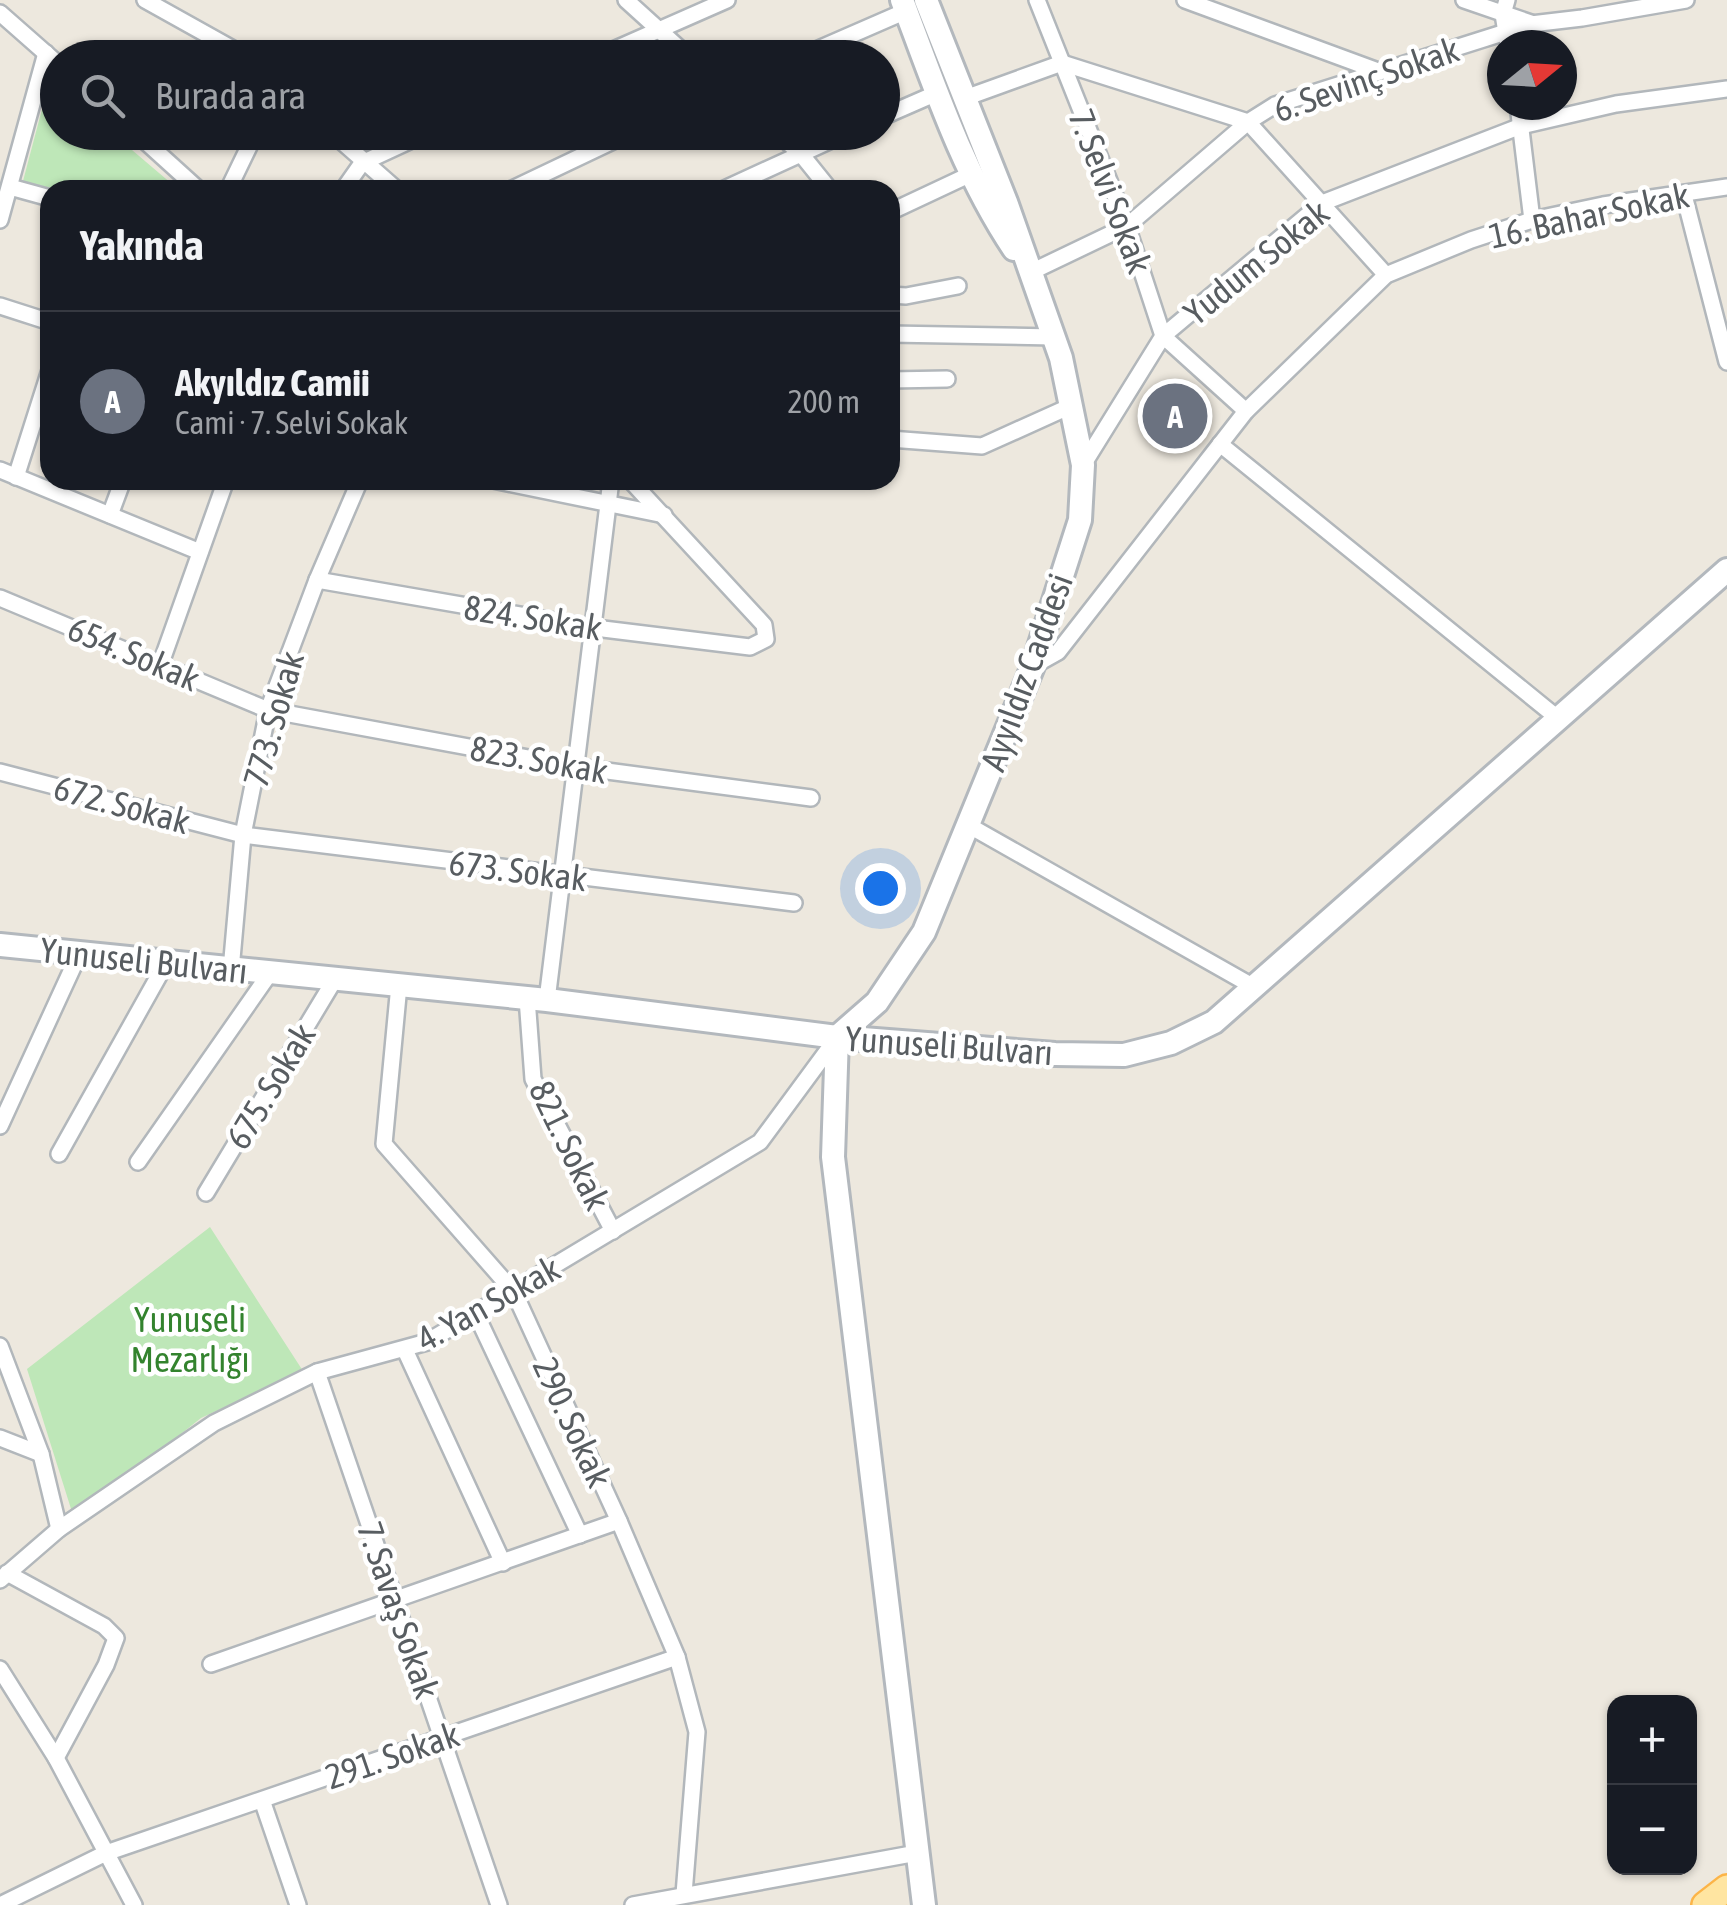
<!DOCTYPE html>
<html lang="tr">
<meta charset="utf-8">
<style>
body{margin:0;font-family:"Asap Condensed",sans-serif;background:#242831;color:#f1f3f6}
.controls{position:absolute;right:30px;bottom:30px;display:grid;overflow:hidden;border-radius:20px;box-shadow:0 2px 8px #0004}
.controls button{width:90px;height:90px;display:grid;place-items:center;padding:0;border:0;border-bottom:2px solid #363941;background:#171b24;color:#f1f3f6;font:50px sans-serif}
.compass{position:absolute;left:1487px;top:30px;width:90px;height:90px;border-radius:50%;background:#171b24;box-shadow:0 2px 8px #0004;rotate:72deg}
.you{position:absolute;left:880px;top:888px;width:35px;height:35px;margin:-25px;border:8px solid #fff;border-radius:50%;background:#1a73e8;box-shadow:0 0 0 15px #1a73e833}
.badge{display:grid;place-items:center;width:65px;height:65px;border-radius:50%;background:#7c3aed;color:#fff;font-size:32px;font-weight:700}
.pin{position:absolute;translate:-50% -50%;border:5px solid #fff;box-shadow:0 2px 10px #0006}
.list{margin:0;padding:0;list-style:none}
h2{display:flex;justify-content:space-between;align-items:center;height:130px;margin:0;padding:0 40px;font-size:42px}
h2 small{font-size:32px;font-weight:400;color:#9ea1a6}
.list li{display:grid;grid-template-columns:65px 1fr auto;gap:30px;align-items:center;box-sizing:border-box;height:180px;padding:0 40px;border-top:2px solid #363941}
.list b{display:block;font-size:38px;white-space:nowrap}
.list p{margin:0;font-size:32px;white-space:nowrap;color:#9ea1a6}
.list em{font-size:32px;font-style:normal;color:#9ea1a6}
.icon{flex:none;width:55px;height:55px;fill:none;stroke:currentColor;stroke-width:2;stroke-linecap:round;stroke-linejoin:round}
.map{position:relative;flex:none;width:1727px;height:1905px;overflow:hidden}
.search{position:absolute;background:#171b24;box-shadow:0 2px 8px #0004;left:40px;top:40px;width:860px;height:110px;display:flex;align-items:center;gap:25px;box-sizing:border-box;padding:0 35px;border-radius:55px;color:#9ea1a6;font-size:38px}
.panel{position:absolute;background:#171b24;box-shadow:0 2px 8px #0004;left:40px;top:180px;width:860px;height:310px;border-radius:30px}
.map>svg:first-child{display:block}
.green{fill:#bee7b8}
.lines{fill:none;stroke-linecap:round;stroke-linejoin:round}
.street-casing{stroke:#b2b7bb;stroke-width:20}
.secondary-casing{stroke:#b3b8bd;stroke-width:28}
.primary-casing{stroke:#fcb448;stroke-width:30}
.street{stroke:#fff;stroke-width:15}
.secondary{stroke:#fff;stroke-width:22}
.primary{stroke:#ffe5a1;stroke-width:25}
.labels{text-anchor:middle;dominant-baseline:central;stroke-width:9;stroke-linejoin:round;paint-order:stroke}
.street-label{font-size:35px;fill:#585d61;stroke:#fff}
.park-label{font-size:35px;fill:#33832e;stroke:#fff}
</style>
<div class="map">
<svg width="1727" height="1905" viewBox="0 0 1727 1905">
<rect width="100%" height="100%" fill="#ede8de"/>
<!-- green -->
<g class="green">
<polygon points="50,79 57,86 58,132 112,133 179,190 58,190 23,181"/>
<polygon points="210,1227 303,1371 201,1418 127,1477 72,1512 27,1369"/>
</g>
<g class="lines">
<!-- street casing -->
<g class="street-casing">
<g id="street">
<polyline points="145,0 249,58"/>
<polyline points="626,0 690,58"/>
<polyline points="1037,0 1127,226 1163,336 1246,411"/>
<polyline points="1185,0 1378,71"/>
<polyline points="1464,0 1531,23"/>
<polyline points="1507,0 1503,14 1508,45"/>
<polyline points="0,13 58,64"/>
<polyline points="595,58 727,0"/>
<polyline points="798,58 906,11"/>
<polyline points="965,98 1062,63 1248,122 1386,275"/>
<polyline points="1518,105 1532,220"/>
<polyline points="882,117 937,93"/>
<polyline points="135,132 199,190"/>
<polyline points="331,132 397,190"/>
<polyline points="776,132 801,154 830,190"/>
<polyline points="10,187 50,198"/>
<polyline points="228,190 256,132"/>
<polyline points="343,190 362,163 429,132"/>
<polyline points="510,190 632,132"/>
<polyline points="722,190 849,132"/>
<polyline points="1684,195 1727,362"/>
<polyline points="890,212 971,174"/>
<polyline points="0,220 46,53"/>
<polyline points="1031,272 1127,226 1248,122 1275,105 1531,24 1582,18 1686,0"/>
<polyline points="890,295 906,296 958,286"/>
<polyline points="0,306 50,322"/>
<polyline points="890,334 1054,337"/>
<polyline points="890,380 947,379"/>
<polyline points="890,439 982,446 1073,405"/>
<polyline points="1220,444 1560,720"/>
<polyline points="1083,465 1163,336 1322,203 1521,126 1616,104 1727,89"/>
<polyline points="0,470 200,552"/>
<polyline points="16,477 50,370"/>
<polyline points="493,480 664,515"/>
<polyline points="110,515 123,480"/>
<polyline points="317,580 595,628 750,647 766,639 764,625 630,480"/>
<polyline points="0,598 268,710 577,767 811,798"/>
<polyline points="161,663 226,480"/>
<polyline points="1033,666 1058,652 1246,411 1386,275 1471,240 1532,220 1603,205 1727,187"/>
<polyline points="0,772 243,835 794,903"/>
<polyline points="968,825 1254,987"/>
<polyline points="231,970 243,835 268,710 317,580 360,480"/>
<polyline points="399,985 384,1144 514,1292 619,1521 677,1657 697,1732 684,1894"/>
<polyline points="527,998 533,1079 613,1231"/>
<polyline points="547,1000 611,480"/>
<polyline points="0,1126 79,954"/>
<polyline points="59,1154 166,963"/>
<polyline points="138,1162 270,973"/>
<polyline points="206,1193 335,979"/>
<polyline points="476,1314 580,1535"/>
<polyline points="0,1346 41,1454 59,1529"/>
<polyline points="405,1350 503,1563"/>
<polyline points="317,1372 499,1905"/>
<polyline points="0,1438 41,1454"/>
<polyline points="7,1573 104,1626 116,1638 106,1665 56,1758"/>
<polyline points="0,1580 59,1529 214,1423 317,1372 427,1342 760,1142 836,1039"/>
<polyline points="211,1664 619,1521"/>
<polyline points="0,1669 56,1758 134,1905"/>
<polyline points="262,1800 298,1905"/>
<polyline points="0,1905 106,1853 677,1657"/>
<polyline points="633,1905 917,1853"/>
</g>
</g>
<!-- secondary casing -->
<g class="secondary-casing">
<g id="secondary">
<path d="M902,0C934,85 963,173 1014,249"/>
<polyline points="0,945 547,1000 837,1037 1055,1054 1124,1055 1171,1043 1214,1022 1727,570"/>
<polyline points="924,1905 833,1157 837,1037 877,1002 924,932 1033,666 1080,520 1083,465 1061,358 1006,202 926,0"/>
</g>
</g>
<!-- primary casing -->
<g class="primary-casing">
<polyline id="primary" points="1705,1905 1727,1888"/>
</g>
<!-- street -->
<use href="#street" class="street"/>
<!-- secondary -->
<use href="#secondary" class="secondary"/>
<!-- primary -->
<use href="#primary" class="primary"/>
</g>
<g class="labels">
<!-- street labels -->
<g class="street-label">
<text transform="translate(1366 79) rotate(-19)">6. Sevinç Sokak</text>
<text transform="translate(1111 191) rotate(69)">7. Selvi Sokak</text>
<text transform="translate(1589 215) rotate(-12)">16. Bahar Sokak</text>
<text transform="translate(1256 262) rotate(-39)">Yudum Sokak</text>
<text transform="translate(533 617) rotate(9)">824. Sokak</text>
<text transform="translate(134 653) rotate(23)">654. Sokak</text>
<text transform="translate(1026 672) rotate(-70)">Ayyıldız Caddesi</text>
<text transform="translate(273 719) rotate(-74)">773. Sokak</text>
<text transform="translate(539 759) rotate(10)">823. Sokak</text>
<text transform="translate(122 804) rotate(15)">672. Sokak</text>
<text transform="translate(518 870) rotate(7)">673. Sokak</text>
<text transform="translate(144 960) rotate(6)">Yunuseli Bulvarı</text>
<text transform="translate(949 1045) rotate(4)">Yunuseli Bulvarı</text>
<text transform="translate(270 1086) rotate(-59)">675. Sokak</text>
<text transform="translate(570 1145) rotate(64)">821. Sokak</text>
<text transform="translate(488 1303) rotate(-29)">4. Yan Sokak</text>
<text transform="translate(573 1422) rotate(65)">290. Sokak</text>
<text transform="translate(399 1610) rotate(71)">7. Savaş Sokak</text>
<text transform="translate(392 1755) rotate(-19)">291. Sokak</text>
</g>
<!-- park labels -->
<g class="park-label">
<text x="190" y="1319">Yunuseli<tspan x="190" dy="40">Mezarlığı</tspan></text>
</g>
</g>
</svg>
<div class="controls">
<button>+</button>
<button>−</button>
</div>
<svg class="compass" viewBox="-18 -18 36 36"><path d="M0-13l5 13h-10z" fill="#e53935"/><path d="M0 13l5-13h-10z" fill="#9ea1a6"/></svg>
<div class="you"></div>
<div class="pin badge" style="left:1175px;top:416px;background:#6b7280">A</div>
<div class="search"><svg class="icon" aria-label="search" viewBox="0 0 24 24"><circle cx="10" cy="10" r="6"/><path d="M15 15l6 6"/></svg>Burada ara</div>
<section class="panel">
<h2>Yakında<small></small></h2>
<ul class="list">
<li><span class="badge" style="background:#6b7280">A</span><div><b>Akyıldız Camii</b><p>Cami · 7. Selvi Sokak</p></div><em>200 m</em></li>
</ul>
</section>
</div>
